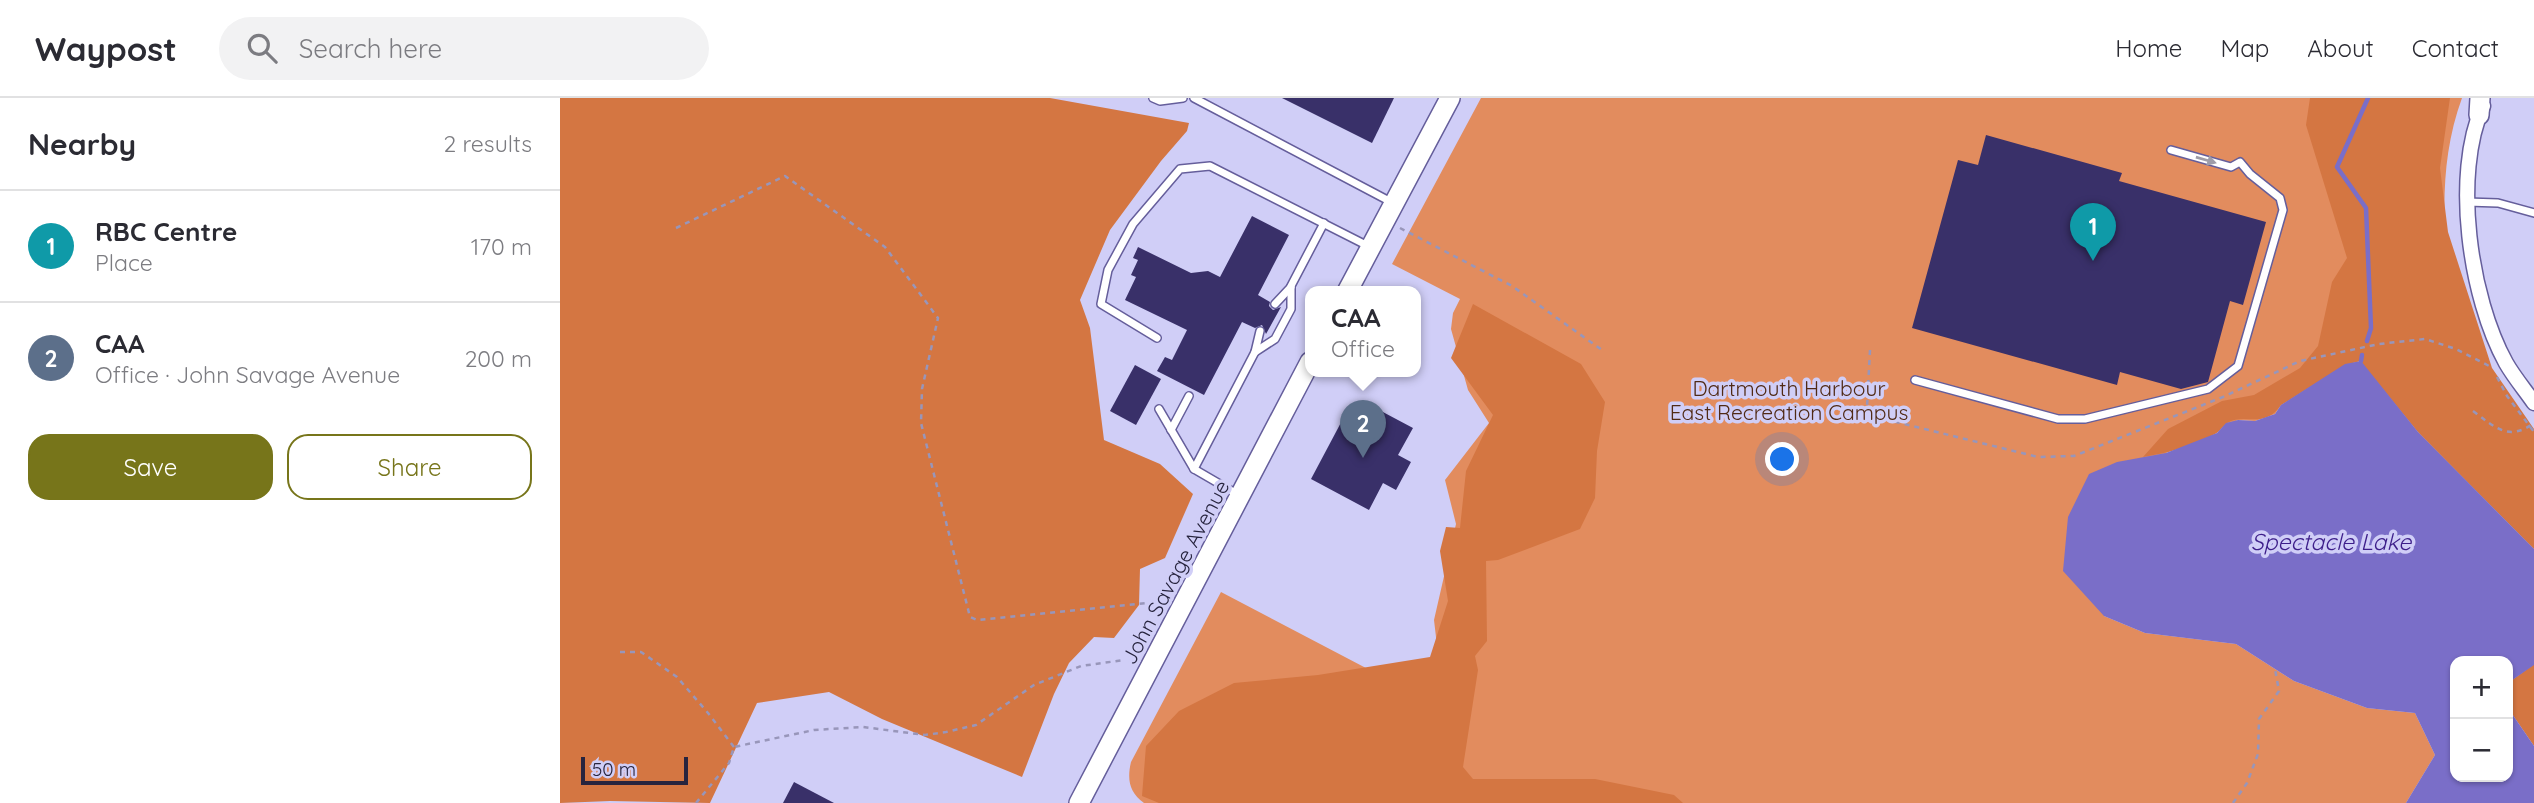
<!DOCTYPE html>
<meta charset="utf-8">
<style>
body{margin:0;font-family:Quicksand,sans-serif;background:#f2f2f3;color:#2b2b33}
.controls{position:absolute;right:21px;bottom:21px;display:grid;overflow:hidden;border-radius:14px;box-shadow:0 2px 5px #0004}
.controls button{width:63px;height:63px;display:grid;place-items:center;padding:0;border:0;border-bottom:2px solid #e1e1e2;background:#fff;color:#2b2b33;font:35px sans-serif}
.scale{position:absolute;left:21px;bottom:18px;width:107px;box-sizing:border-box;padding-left:7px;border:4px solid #27243e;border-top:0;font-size:19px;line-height:24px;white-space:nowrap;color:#27243e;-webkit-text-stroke:5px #d0cef7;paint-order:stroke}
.you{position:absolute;left:1223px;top:362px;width:24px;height:24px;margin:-18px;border:5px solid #fff;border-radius:50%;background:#1a73e8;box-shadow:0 0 0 10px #1a73e833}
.badge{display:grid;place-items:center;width:46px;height:46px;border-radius:50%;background:#77751a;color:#fff;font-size:23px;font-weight:700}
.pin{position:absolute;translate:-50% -58px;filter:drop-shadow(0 2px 4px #0008)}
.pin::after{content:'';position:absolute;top:37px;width:24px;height:21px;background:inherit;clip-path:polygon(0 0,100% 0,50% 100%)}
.popup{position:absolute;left:745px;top:188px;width:116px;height:91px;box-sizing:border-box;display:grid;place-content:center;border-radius:14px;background:#fff;filter:drop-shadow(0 2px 5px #0005);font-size:23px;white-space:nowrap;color:#7c7c81}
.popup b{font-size:26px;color:#2b2b33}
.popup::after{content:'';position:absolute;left:50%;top:100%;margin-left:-14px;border:14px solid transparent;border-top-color:#fff}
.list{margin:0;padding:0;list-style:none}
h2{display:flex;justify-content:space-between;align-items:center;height:91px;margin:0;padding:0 28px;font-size:30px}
h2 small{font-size:23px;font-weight:400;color:#7c7c81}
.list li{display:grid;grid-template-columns:46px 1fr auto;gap:21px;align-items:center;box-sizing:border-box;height:112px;padding:0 28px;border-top:2px solid #e1e1e2}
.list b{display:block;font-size:26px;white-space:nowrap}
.list p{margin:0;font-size:23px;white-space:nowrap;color:#7c7c81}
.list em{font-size:23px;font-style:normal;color:#7c7c81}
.actions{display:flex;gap:14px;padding:21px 28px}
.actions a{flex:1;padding:16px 0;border:2px solid #77751a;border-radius:21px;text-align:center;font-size:24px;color:#77751a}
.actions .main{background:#77751a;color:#fff}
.icon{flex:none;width:38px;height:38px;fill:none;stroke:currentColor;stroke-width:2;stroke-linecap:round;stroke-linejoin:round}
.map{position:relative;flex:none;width:1974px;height:705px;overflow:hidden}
header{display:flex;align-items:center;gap:42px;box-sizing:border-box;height:98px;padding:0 35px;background:#fff;border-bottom:2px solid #e1e1e2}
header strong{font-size:33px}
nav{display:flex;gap:38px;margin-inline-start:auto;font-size:24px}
.search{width:490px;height:63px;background:#f2f2f3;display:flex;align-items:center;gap:18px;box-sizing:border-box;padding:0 24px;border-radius:38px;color:#7c7c81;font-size:26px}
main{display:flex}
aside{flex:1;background:#fff}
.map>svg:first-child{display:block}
.green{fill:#e28c5e}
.forest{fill:#d47642}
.water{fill:#7a6ec8}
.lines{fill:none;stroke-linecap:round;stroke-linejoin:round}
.stream{stroke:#7a6ec8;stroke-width:4.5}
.building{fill:#393069}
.service-casing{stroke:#655e9b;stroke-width:10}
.minor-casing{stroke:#655e9b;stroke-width:17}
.secondary-casing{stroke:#655e9b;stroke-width:22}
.path{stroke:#9896ba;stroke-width:2.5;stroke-dasharray:5 5;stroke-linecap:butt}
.service{stroke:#fff;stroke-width:7}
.minor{stroke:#fff;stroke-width:14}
.secondary{stroke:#fff;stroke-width:19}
.oneway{fill:#9e9ca8}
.labels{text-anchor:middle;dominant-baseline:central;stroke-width:7;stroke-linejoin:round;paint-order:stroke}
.park-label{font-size:21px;fill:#502a15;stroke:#d0cef7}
.street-label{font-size:21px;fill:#27243e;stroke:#d0cef7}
.water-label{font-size:23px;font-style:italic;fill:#3d1e8a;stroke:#d0cef7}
</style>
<header>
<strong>Waypost</strong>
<div class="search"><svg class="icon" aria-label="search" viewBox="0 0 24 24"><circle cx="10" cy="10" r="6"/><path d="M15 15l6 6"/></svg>Search here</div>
<nav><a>Home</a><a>Map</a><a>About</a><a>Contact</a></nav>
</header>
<main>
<aside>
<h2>Nearby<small>2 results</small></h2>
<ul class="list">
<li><span class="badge" style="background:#0f9aa8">1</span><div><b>RBC Centre</b><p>Place</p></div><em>170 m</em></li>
<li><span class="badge" style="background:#5c6f8a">2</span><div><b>CAA</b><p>Office · John Savage Avenue</p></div><em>200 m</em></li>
</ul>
<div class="actions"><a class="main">Save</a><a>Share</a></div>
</aside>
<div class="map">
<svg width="1974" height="705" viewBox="0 0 1974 705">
<rect width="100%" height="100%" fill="#d0cef7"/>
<!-- green -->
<path class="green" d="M921,0H1902C1886,44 1883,87 1885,133L1974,451L1858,334L1800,263L1785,267L1721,307L1715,316L1695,323L1678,322L1606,355L1544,518L1585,535L1676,546L1734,583L1807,610L1855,615L1875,657L1846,705H584C569,694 567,681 571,664L661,494L867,602L880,573L874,522L896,426L885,382L929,325L908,292L891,231L893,215L900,201L832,166Z"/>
<!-- forest -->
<g class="forest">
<polygon points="0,0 490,0 629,25 627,33 601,63 550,132 520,202 530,230 544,342 600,366 633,396 605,460 580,471 579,507 554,540 534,539 509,565 494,596 462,679 322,621 269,594 197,605 150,705 50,703 0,705"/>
<path d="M1750,0H1890L1880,70L1888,134L1932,270L1974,331V451L1858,334L1800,263L1785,267L1721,307C1704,332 1685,314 1667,325C1662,328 1660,334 1655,336C1634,348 1607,355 1583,359L1608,331L1662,303L1694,297L1740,270L1758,248L1772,184L1787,160L1746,27Z"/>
<polygon points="913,206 1021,266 1045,304 1037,353 1035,400 1020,431 938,462 926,463 927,543 915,558 918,572 903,669 913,681 1035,681 1114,697 1123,705 599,705 582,698 586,648 619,613 674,585 758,577 870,559 888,503 880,453 886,429 900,430 906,373 933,317 891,260"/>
<polygon points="1974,566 1974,648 1948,610 1948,585"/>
</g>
<!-- water -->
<polygon class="water" points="1801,263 1858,334 1974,451 1974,567 1948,585 1948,563 1895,563 1895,679 1948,679 1948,610 1974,648 1974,705 1846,705 1875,657 1855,615 1807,610 1734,583 1676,546 1585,535 1544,518 1503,473 1508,419 1529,376 1557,364 1606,355 1657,335 1666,325 1678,322 1695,323 1715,316 1721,307 1785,266"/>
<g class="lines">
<!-- stream -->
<g class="stream">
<polyline points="1807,243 1811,230 1806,110 1777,69 1808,0"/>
<polyline points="1801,263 1802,257"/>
</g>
</g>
<!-- building -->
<g class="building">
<polygon points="722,0 834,0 812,45"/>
<polygon points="1426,37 1562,75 1559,83 1706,124 1683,207 1670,203 1648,284 1621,291 1560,274 1557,287 1352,230 1398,62 1418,67"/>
<polygon points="692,118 729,137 698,197 710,204 709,208 713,212 721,209 706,236 702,227 695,230 682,224 644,297 597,273 605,259 612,262 627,232 565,202 576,179 571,177 578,162 573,160 578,149 631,175 648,173 660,179"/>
<polygon points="575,267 601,281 576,327 550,313"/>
<polygon points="804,304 853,330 838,357 851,364 836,392 823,385 809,412 751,381 785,317 795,322"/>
<polygon points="234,684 274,705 223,705"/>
</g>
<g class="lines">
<!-- service casing -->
<g class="service-casing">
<g id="service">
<polyline points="593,0 600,3 623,0"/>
<polyline points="634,0 833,105"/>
<polyline points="1907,104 1938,105 1974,115"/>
<polyline points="715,206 731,189"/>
<polyline points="597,240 541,206 548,172 573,126 620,71 650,68 810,149"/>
<polyline points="695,254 700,233"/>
<polyline points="1355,282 1498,321 1525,321 1648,291 1678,268 1723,112 1720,100 1690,76 1680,64 1671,69 1611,52"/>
<polyline points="599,311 634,371 695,254 715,241 731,211 731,188 764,125"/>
<polyline points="611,332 629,298"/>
<polyline points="634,371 677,396"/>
</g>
</g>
<!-- minor casing -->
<g class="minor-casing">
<path id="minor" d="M1923,8C1892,77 1910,200 1946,265C1954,279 1965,292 1974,305"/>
</g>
<!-- secondary casing -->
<g class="secondary-casing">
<g id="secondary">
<polyline points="1919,17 1920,0"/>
<polyline points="787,194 890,0"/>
<polyline points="519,705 750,264"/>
</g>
</g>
<!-- path -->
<g class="path">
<polyline points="116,130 225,78 325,149 378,220 362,291 361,325 410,519 417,522 606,503"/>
<polyline points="840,130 952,188 1042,252"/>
<polyline points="1310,252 1307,309 1316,319 1478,359 1514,358 1663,299 1740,263 1819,246 1865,241 1896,251 1933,270"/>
<polyline points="1937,279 1947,298 1974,334"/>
<path d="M1913,313C1935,329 1948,344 1974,325"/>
<polyline points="60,554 81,554 117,579 148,615 174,649"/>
<polyline points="136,705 169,665 174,649 254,632 303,629 365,637 386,634 416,627 474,587 521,568 564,562"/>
<polyline points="1673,705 1687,685 1698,656 1699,621 1719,593 1715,571"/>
</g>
<!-- service -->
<use href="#service" class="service"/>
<!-- minor -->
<use href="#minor" class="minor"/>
<!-- secondary -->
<use href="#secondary" class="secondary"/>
</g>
<!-- one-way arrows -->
<defs><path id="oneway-solid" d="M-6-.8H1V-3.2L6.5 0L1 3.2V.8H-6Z" transform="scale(1.75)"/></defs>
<use class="oneway" href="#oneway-solid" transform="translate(1646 62) rotate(16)"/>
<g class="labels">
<!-- park labels -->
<g class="park-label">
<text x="1229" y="290">Dartmouth Harbour<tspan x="1229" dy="24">East Recreation Campus</tspan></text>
</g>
<!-- street labels -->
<g class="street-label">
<text transform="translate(615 474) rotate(-62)">John Savage Avenue</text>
</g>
<!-- water labels -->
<g class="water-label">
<text x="1771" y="443">Spectacle Lake</text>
</g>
</g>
</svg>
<div class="controls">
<button>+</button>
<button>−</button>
</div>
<div class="scale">50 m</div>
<div class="you"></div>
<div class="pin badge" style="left:1533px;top:163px;background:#0f9aa8">1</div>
<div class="pin badge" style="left:803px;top:360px;background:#5c6f8a">2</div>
<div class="popup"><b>CAA</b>Office</div>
</div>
</main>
